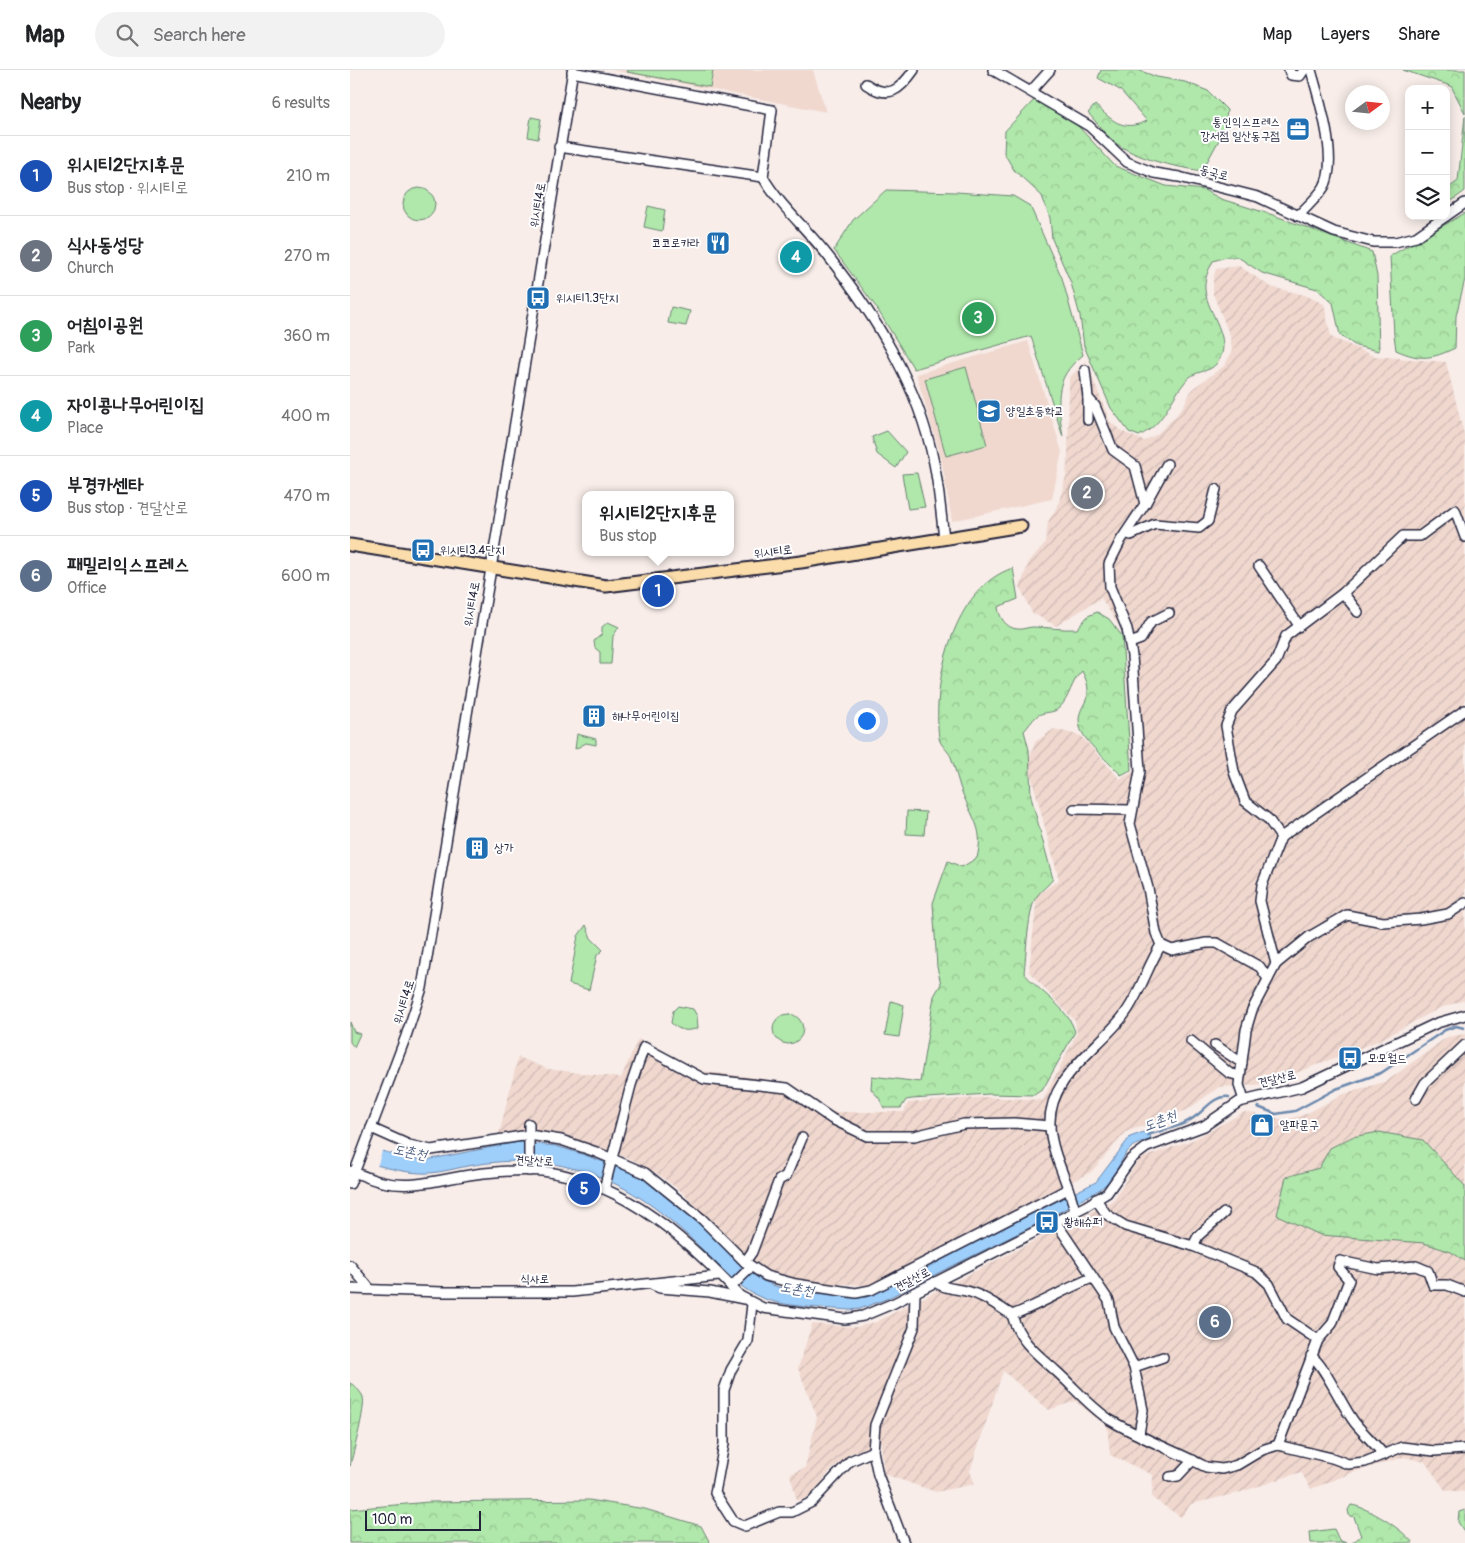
<!DOCTYPE html>
<meta charset="utf-8">
<style>
body{margin:0;font-family:Pangolin,"Poor Story",sans-serif;background:#f2f2f2;color:#202124}
.controls{position:absolute;right:15px;top:15px;display:grid;overflow:hidden;border-radius:10px;box-shadow:0 2px 12px #0003}
.controls button{width:45px;height:45px;display:grid;place-items:center;padding:0;border:0;border-bottom:1px solid #e0e0e0;background:#fff;color:#202124;font:25px sans-serif}
.compass{position:absolute;left:995px;top:15px;width:45px;height:45px;border-radius:50%;background:#fff;box-shadow:0 2px 12px #0003;rotate:75deg}
.scale{position:absolute;left:15px;bottom:12px;width:116px;box-sizing:border-box;padding-left:5px;border:2px solid #22223b;border-top:0;font-size:14px;line-height:18px;white-space:nowrap;color:#22223b;-webkit-text-stroke:4px #fff;paint-order:stroke}
.you{position:absolute;left:516px;top:650px;width:18px;height:18px;margin:-12px;border:4px solid #fff;border-radius:50%;background:#1a73e8;box-shadow:0 0 0 8px #1a73e833}
.badge{display:grid;place-items:center;width:32px;height:32px;border-radius:50%;background:#db2777;color:#fff;font-size:16px;font-weight:700}
.pin{position:absolute;translate:-50% -50%;border:2px solid #fff;box-shadow:0 1px 5px #0006}
.popup{position:absolute;left:232px;top:421px;width:152px;height:65px;box-sizing:border-box;display:grid;place-content:center;border-radius:10px;background:#fff;filter:drop-shadow(0 1px 4px #0005);font-size:16px;white-space:nowrap;color:#757577}
.popup b{font-size:19px;color:#202124}
.popup::after{content:'';position:absolute;left:50%;top:100%;margin-left:-10px;border:10px solid transparent;border-top-color:#fff}
.list{margin:0;padding:0;list-style:none}
h2{display:flex;justify-content:space-between;align-items:center;height:65px;margin:0;padding:0 20px;font-size:21px}
h2 small{font-size:16px;font-weight:400;color:#757577}
.list li{display:grid;grid-template-columns:32px 1fr auto;gap:15px;align-items:center;box-sizing:border-box;height:80px;padding:0 20px;border-top:1px solid #e0e0e0}
.list b{display:block;font-size:19px;white-space:nowrap}
.list p{margin:0;font-size:16px;white-space:nowrap;color:#757577}
.list em{font-size:16px;font-style:normal;color:#757577}
.icon{flex:none;width:28px;height:28px;fill:none;stroke:currentColor;stroke-width:2;stroke-linecap:round;stroke-linejoin:round}
.map{position:relative;flex:none;width:1115px;height:1473px;overflow:hidden}
header{display:flex;align-items:center;gap:30px;box-sizing:border-box;height:70px;padding:0 25px;background:#fff;border-bottom:1px solid #e0e0e0}
header strong{font-size:24px}
nav{display:flex;gap:28px;margin-inline-start:auto;font-size:18px}
.search{width:350px;height:45px;background:#f2f2f2;display:flex;align-items:center;gap:12px;box-sizing:border-box;padding:0 18px;border-radius:28px;color:#757577;font-size:19px}
main{display:flex}
aside{flex:1;background:#fff}
.map>svg:first-child{display:block}
.built{fill:#f0d8cf}
.industrial{fill:url(#industrial-furrows)}
.green{fill:#b0e7aa;stroke:#698472}
.forest{fill:url(#forest-crowns);stroke:#698472}
.water{fill:#9ecefa;stroke:#6c89ae}
.pier{fill:#f8ede9}
.lines{fill:none;stroke-linecap:round;stroke-linejoin:round}
.stream{stroke:#6c89ae;stroke-width:2.5}
.minor-casing{stroke:#22223b;stroke-width:12}
.major-casing{stroke:#22223b;stroke-width:15}
.minor{stroke:#fff;stroke-width:9}
.major{stroke:#fbddab;stroke-width:11}
.labels{text-anchor:middle;dominant-baseline:central;stroke-width:4;stroke-linejoin:round;paint-order:stroke}
.poi-label{font-size:12px;fill:#22223b;stroke:#fff;text-anchor:start}
.street-label{font-size:12px;fill:#22223b;stroke:#fff}
.water-label{font-size:14px;font-style:italic;fill:#4d5e7e;stroke:#fff}
</style>
<header>
<strong>Map</strong>
<div class="search"><svg class="icon" aria-label="search" viewBox="0 0 24 24"><circle cx="10" cy="10" r="6"/><path d="M15 15l6 6"/></svg>Search here</div>
<nav><a>Map</a><a>Layers</a><a>Share</a></nav>
</header>
<main>
<aside>
<h2>Nearby<small>6 results</small></h2>
<ul class="list">
<li><span class="badge" style="background:#1a4fb4">1</span><div><b>위시티2단지후문</b><p>Bus stop · 위시티로</p></div><em>210 m</em></li>
<li><span class="badge" style="background:#6b7280">2</span><div><b>식사동성당</b><p>Church</p></div><em>270 m</em></li>
<li><span class="badge" style="background:#2e9e5b">3</span><div><b>어침이공원</b><p>Park</p></div><em>360 m</em></li>
<li><span class="badge" style="background:#0f9aa8">4</span><div><b>자이콩나무어린이집</b><p>Place</p></div><em>400 m</em></li>
<li><span class="badge" style="background:#1a4fb4">5</span><div><b>부경카센타</b><p>Bus stop · 견달산로</p></div><em>470 m</em></li>
<li><span class="badge" style="background:#5c6f8a">6</span><div><b>패밀리익스프레스</b><p>Office</p></div><em>600 m</em></li>
</ul>
</aside>
<div class="map">
<svg width="1115" height="1473" viewBox="0 0 1115 1473">
<defs>
<pattern id="industrial-furrows" width="10" height="10" patternUnits="userSpaceOnUse" patternTransform="scale(1.25)"><rect width="10" height="10" fill="#f0d8cf"/><path d="M-1 1l2-2M0 10L10 0M9 11l2-2" fill="none" stroke="#ceb9b3"/></pattern>
<pattern id="forest-crowns" width="20" height="18" patternUnits="userSpaceOnUse" patternTransform="scale(1.25)"><rect width="20" height="18" fill="#b0e7aa"/><path d="M2 6a3 3 0 1 1 6 0M12 15a3 3 0 1 1 6 0" fill="none" stroke="#97c693"/></pattern>
</defs>
<rect width="100%" height="100%" fill="#f8ede9"/>
<filter id="ink" filterUnits="userSpaceOnUse"><feTurbulence type="fractalNoise" baseFrequency=".02" numOctaves="2"/><feDisplacementMap in="SourceGraphic" scale="10" xChannelSelector="R" yChannelSelector="G"/><feConvolveMatrix kernelMatrix="1 2 1 2 8 2 1 2 1" color-interpolation-filters="sRGB"/></filter>
<g filter="url(#ink)">
<!-- built -->
<g class="built">
<polygon points="262,0 463,0 476,42"/>
<polygon points="678,271 712,382 702,429 602,451 591,387 566,304"/>
</g>
<!-- industrial -->
<g class="industrial">
<polygon points="889,196 921,217 955,225 974,234 981,267 1024,286 1096,292 1115,368 1115,930 1090,938 1028,971 915,1015 869,1017 837,1040 776,1062 741,1102 519,1215 469,1213 415,1203 397,1189 332,1122 308,1104 281,1089 211,1064 149,1064 168,987 198,999 271,1008 288,969 352,1001 434,1012 482,1042 554,1042 558,1033 636,1027 693,1030 727,963 725,951 679,902 687,825 709,810 678,694 685,672 704,659 731,666 770,709 785,701 775,565 751,528 706,556 682,543 670,517 679,492 695,473 698,452 708,435 716,406 718,383 719,308 736,291 760,352 773,362 794,371 807,364 824,348 834,335 842,319 874,296 882,282 880,266 863,224 863,209 866,199"/>
<polygon points="1115,964 1115,1422 1095,1420 1075,1392 1054,1387 1004,1402 961,1419 951,1402 888,1423 841,1434 831,1447 802,1428 803,1405 760,1385 757,1356 725,1331 699,1340 653,1301 620,1401 625,1414 586,1422 534,1404 531,1372 501,1383 479,1402 461,1426 447,1431 440,1404 455,1398 467,1347 448,1298 462,1254 506,1257 526,1252 764,1130 785,1095 792,1088 845,1069 894,1042 936,1050 956,1044 991,1025 1037,1011 1097,967"/>
</g>
<!-- green -->
<g class="green">
<polygon points="278,0 363,0 360,17 277,2"/>
<polygon points="181,47 191,49 188,69 178,67"/>
<circle cx="69" cy="134" r="16"/>
<path d="M536,120L606,122L663,126L680,136L712,208L733,285C702,309 708,333 713,367L681,266L564,299L526,237L484,180L503,150Z"/>
<polygon points="298,136 315,140 312,161 294,157"/>
<polygon points="321,237 340,241 336,256 318,253"/>
<polygon points="616,297 637,375 596,386 575,309"/>
<polygon points="537,361 556,382 546,398 527,384 522,367"/>
<polygon points="567,403 575,437 558,439 552,404"/>
<polygon points="258,552 269,557 263,566 261,594 250,594 250,582 245,578 244,571 252,564 252,557"/>
<polygon points="227,664 246,669 246,675 236,673 225,679"/>
<polygon points="557,741 576,742 574,765 556,764"/>
<polygon points="236,855 241,868 253,880 247,885 239,920 219,914 228,866"/>
<polygon points="541,931 554,935 549,967 535,965"/>
<path d="M328,936L343,939L347,946L348,958C337,962 330,961 321,953L323,941Z"/>
<circle cx="438" cy="959" r="15"/>
<polygon points="0,952 4,962 10,964 4,977 0,972"/>
</g>
<!-- forest -->
<g class="forest">
<path d="M751,0H788L807,7L835,12L858,21L877,40L875,59L852,101C822,96 789,90 764,72C754,64 747,52 738,43L745,35C763,51 772,62 797,51L770,20L748,8Z"/>
<polygon points="1053,0 1115,0 1115,43 1101,16"/>
<path d="M685,29L728,56L765,96L816,116L854,120L871,129L923,145L1022,182L1027,206L1029,281L1006,276L990,265L983,233L967,219L912,203L888,187H876L863,191C858,201 854,209 855,220C857,243 885,270 867,293C859,304 844,299 835,312C817,334 815,353 789,366L779,362L761,338L734,276L730,246L721,213L702,169L700,148L692,126L664,100L654,83L655,61Z"/>
<polygon points="1115,46 1115,121 1096,135 1096,120 1108,111"/>
<path d="M1115,143V209L1106,246L1105,278C1082,289 1071,291 1046,280L1044,265L1040,186Z"/>
<path d="M663,498L668,529L648,537C649,547 656,558 667,559C672,560 678,557 683,557C698,557 711,560 727,559L738,546L747,542L759,549L772,566L781,700L771,705C761,694 733,671 730,657C724,633 749,633 732,601C721,611 720,628 709,638C703,644 694,641 687,646C682,650 678,657 674,661L679,680L681,727L703,809C698,816 692,819 687,826C678,836 676,887 674,903C690,923 718,937 725,962L693,1019L684,1025L639,1024L562,1029L556,1030L551,1038H534L529,1028L521,1019L522,1006L570,1012L584,926L591,914L587,897L583,833L598,791L612,797L627,788C634,760 624,751 614,727C608,714 606,700 601,687C598,680 590,675 589,668C582,612 603,517 663,498Z"/>
<polygon points="1029,1062 1073,1070 1115,1116 1115,1191 1101,1182 1074,1173 970,1165 927,1145 936,1107 969,1098 980,1078 1002,1067"/>
<path d="M0,1313C4,1315 11,1322 13,1327C16,1338 3,1383 0,1396Z"/>
<polygon points="239,1430 295,1439 351,1456 360,1473 0,1473 0,1439 79,1432"/>
<path d="M1001,1435C1018,1437 1052,1459 1063,1473H1002L1011,1466L1004,1447L999,1445L998,1440Z"/>
<polygon points="1115,1440 1115,1463 1108,1452 1109,1442"/>
<polygon points="984,1459 989,1470 996,1473 961,1473 960,1462"/>
</g>
<!-- water -->
<path class="water" d="M799,1060L801,1069L783,1076L776,1083L761,1110L749,1120L697,1149L536,1229L510,1239L499,1240C475,1238 431,1237 410,1227C388,1218 372,1198 355,1182C321,1149 289,1121 244,1105C200,1089 164,1088 118,1096C102,1099 86,1104 70,1103C49,1102 27,1095 7,1090L0,1073L59,1088L76,1090L168,1072L206,1076L235,1085L291,1106L349,1153L399,1202L413,1211L428,1217L465,1224L479,1223L503,1227L522,1223L746,1112L780,1067Z"/>
<!-- pier -->
<polygon class="pier" points="0,1070 33,1078 27,1097 0,1090"/>
<g class="lines">
<!-- stream -->
<g class="stream">
<polyline points="908,1037 926,1044 945,1041 986,1019 1031,1003 1095,960 1106,956 1114,958"/>
<path d="M798,1065C814,1060 832,1057 846,1046C856,1039 864,1025 879,1027"/>
</g>
<!-- minor casing -->
<g class="minor-casing">
<g id="minor">
<polyline points="643,0 739,56 777,92 804,103 829,107 908,127 984,162 1023,172 1045,172 1066,167 1096,146"/>
<polyline points="939,0 941,5 950,6 954,0"/>
<path d="M222,2L422,40L413,107C429,135 458,160 478,186C527,248 568,315 584,393C589,418 591,444 594,468"/>
<path d="M516,14C539,30 550,20 564,0"/>
<polyline points="681,21 700,0"/>
<polyline points="209,77 413,107"/>
<path d="M948,146C956,137 968,127 974,117C989,90 969,29 961,0"/>
<polyline points="1096,146 1115,133"/>
<polyline points="735,300 738,328 745,336 763,380 785,396 795,434 771,470 759,494 760,517 777,559 782,586 790,701 780,754 798,818 806,863 811,875 822,880 856,873 867,873 910,897 918,909"/>
<polyline points="738,350 738,328"/>
<polyline points="795,434 817,394"/>
<polyline points="776,463 781,465 805,454 849,458 858,451 866,419"/>
<polyline points="909,496 948,554"/>
<polyline points="993,523 1008,542"/>
<polyline points="780,573 791,569 801,552 819,543"/>
<polyline points="724,739 781,740"/>
<polyline points="931,767 918,749 895,731 884,702 876,656 882,641 926,591 936,566 993,523 1053,466 1070,466 1105,440 1115,467"/>
<polyline points="926,894 959,867 997,845 1033,852 1071,849 1098,844 1115,833"/>
<polyline points="841,971 879,1003 890,1006"/>
<polyline points="865,975 892,993"/>
<polyline points="1066,1029 1075,1013 1115,975"/>
<polyline points="894,1030 889,1015 896,960 902,940 926,894 910,831 912,815 931,767 1115,640"/>
<polyline points="179,1054 179,1101"/>
<polyline points="21,1058 59,1075 81,1080 179,1065 211,1070 246,1082 295,1103 352,1149 395,1192 416,1206 446,1214 506,1223 521,1220 718,1119"/>
<path d="M0,1101C11,1104 21,1110 32,1112C67,1120 100,1106 134,1103C155,1101 179,1099 199,1102C277,1115 338,1170 390,1226L413,1238L495,1249L513,1246L544,1233L736,1136L757,1123L781,1089L797,1077L854,1056L889,1032L952,1017L1087,953L1115,945"/>
<polyline points="0,1114 56,966 72,918 223,0"/>
<polyline points="254,1119 281,1015 294,977 354,1009 437,1018 482,1049 517,1066 564,1066 614,1054 664,1053 700,1056"/>
<polyline points="746,1129 756,1144 775,1156 843,1176 906,1202 919,1214 937,1249 968,1270 928,1375"/>
<path d="M725,1141C719,1113 702,1086 700,1057C697,1007 748,980 774,945C790,924 797,897 811,875"/>
<polyline points="705,1151 759,1231 764,1257 784,1297 793,1340 789,1364"/>
<polyline points="843,1176 848,1166 874,1143"/>
<polyline points="395,1192 402,1182 429,1110 436,1106 452,1068"/>
<polyline points="0,1195 20,1219"/>
<path d="M585,1212C596,1220 608,1218 620,1222C635,1226 649,1237 662,1245C669,1271 687,1284 706,1301C724,1317 739,1336 760,1350C790,1368 825,1381 856,1397L872,1399L887,1395L912,1380L928,1375L982,1388L998,1394L1015,1392L1052,1377L1084,1381L1115,1379"/>
<polyline points="303,1215 310,1218 360,1222 394,1229"/>
<polyline points="381,1217 401,1197"/>
<polyline points="0,1219 93,1222 222,1222 369,1206"/>
<polyline points="402,1234 398,1271 381,1300 374,1320 374,1374 365,1423 383,1451 395,1456 429,1442 442,1442 462,1432 500,1391 523,1381"/>
<path d="M662,1245C690,1235 714,1219 742,1208"/>
<polyline points="968,1270 982,1254 999,1210 988,1197 990,1191 1028,1199 1066,1196 1078,1201 1083,1215 1097,1215 1115,1222"/>
<path d="M961,1286C975,1295 992,1337 1005,1353C1014,1364 1025,1374 1034,1385"/>
<polyline points="784,1297 813,1287"/>
<polyline points="820,1407 828,1406 843,1390"/>
<polyline points="554,1473 528,1405 523,1381 525,1355 564,1258 565,1222"/>
</g>
</g>
<!-- major casing -->
<g class="major-casing">
<polyline id="major" points="0,475 256,516 451,492 671,456"/>
</g>
<!-- minor -->
<use href="#minor" class="minor"/>
<!-- major -->
<use href="#major" class="major"/>
</g>
</g>
<!-- icons -->
<defs>
<g id="office-square" transform="scale(1.25)"><rect x="-9" y="-9" width="18" height="18" rx="4" fill="#1f6fb2" stroke="#fff"/><path d="M-6-3h4V-5.5h4V-3h4V5H-6ZM-1-4.5V-3h2v-1.5ZM-6 0V1H6V0Z" fill="#fff"/></g>
<g id="restaurant-square" transform="scale(1.25)"><rect x="-9" y="-9" width="18" height="18" rx="4" fill="#1f6fb2" stroke="#fff"/><path d="M-5-6h1v4h1v-4h1v4h1v-4h1v5L-1.5 .5V6h-2V.5L-5-1ZM5-6V6H3V1.5H1.5Q1.5-4 5-6Z" fill="#fff"/></g>
<g id="bus-square" transform="scale(1.25)"><rect x="-9" y="-9" width="18" height="18" rx="4" fill="#1f6fb2" stroke="#fff"/><path d="M-5-6H5V4H4V6H2V4H-2V6H-4V4H-5ZM-3.5-4V0h7V-4ZM-3.5 1.2v1.5H-2V1.2ZM2 1.2v1.5H3.5V1.2Z" fill="#fff"/></g>
<g id="school-square" transform="scale(1.25)"><rect x="-9" y="-9" width="18" height="18" rx="4" fill="#1f6fb2" stroke="#fff"/><path d="M0-5L7-2L0 1L-7-2ZM-4 1L0 2.5L4 1V4Q0 6-4 4Z" fill="#fff"/></g>
<g id="building-square" transform="scale(1.25)"><rect x="-9" y="-9" width="18" height="18" rx="4" fill="#1f6fb2" stroke="#fff"/><path d="M-4-6H4V6H1V3H-1V6H-4ZM-2.5-4.3h1.7v1.8h-1.7ZM.8-4.3h1.7v1.8H.8ZM-2.5-1h1.7V.8h-1.7ZM.8-1h1.7V.8H.8Z" fill="#fff"/></g>
<g id="shop-square" transform="scale(1.25)"><rect x="-9" y="-9" width="18" height="18" rx="4" fill="#1f6fb2" stroke="#fff"/><path d="M-5-2.5h2.3a2.7 3.5 0 0 1 5.4 0H5L5.5 6h-11ZM-1.5-2.5h3a1.5 2.3 0 0 0-3 0Z" fill="#fff"/></g>
</defs>
<g fill-rule="evenodd">
<use href="#office-square" x="948" y="59"/>
<use href="#restaurant-square" x="368" y="173"/>
<use href="#bus-square" x="188" y="228"/>
<use href="#school-square" x="639" y="341"/>
<use href="#bus-square" x="73" y="480"/>
<use href="#building-square" x="244" y="646"/>
<use href="#building-square" x="127" y="778"/>
<use href="#bus-square" x="1000" y="988"/>
<use href="#shop-square" x="912" y="1055"/>
<use href="#bus-square" x="697" y="1152"/>
</g>
<g class="labels">
<!-- poi labels -->
<g class="poi-label">
<text x="930" y="52" text-anchor="end">통인익스프레스<tspan x="930" dy="14">강서점 일산동구점</tspan></text>
<text x="350" y="173" text-anchor="end">코코로카라</text>
<text x="206" y="228">위시티1.3단지</text>
<text x="656" y="341">양일초등학교</text>
<text x="90" y="480">위시티3.4단지</text>
<text x="262" y="646">해나무어린이집</text>
<text x="144" y="778">상가</text>
<text x="1018" y="988">모모월드</text>
<text x="930" y="1055">알파문구</text>
<text x="714" y="1152">황해슈퍼</text>
</g>
<!-- street labels -->
<g class="street-label">
<text transform="translate(864 103) rotate(15)">동국로</text>
<text transform="translate(188 135) rotate(-80)">위시티4로</text>
<text transform="translate(423 482) rotate(-7)">위시티로</text>
<text transform="translate(122 534) rotate(-80)">위시티4로</text>
<text transform="translate(54 932) rotate(-73)">위시티4로</text>
<text transform="translate(927 1009) rotate(-13)">견달산로</text>
<text transform="translate(184 1091) rotate(3)">견달산로</text>
<text x="185" y="1209">식사로</text>
<text transform="translate(562 1210) rotate(-27)">견달산로</text>
</g>
<!-- water labels -->
<g class="water-label">
<text transform="translate(810 1051) rotate(-21)">도촌천</text>
<text transform="translate(60 1082) rotate(11)">도촌천</text>
<text transform="translate(447 1219) rotate(8)">도촌천</text>
</g>
</g>
</svg>
<div class="controls">
<button>+</button>
<button>−</button>
<button><svg class="icon" aria-label="layers" viewBox="0 0 24 24"><path d="M12 4l9 5-9 5-9-5zM3 14l9 5 9-5"/></svg></button>
</div>
<svg class="compass" viewBox="-18 -18 36 36"><path d="M0-13l5 13h-10z" fill="#e53935"/><path d="M0 13l5-13h-10z" fill="#757577"/></svg>
<div class="scale">100 m</div>
<div class="you"></div>
<div class="pin badge" style="left:308px;top:521px;background:#1a4fb4">1</div>
<div class="popup"><b>위시티2단지후문</b>Bus stop</div>
<div class="pin badge" style="left:737px;top:423px;background:#6b7280">2</div>
<div class="pin badge" style="left:628px;top:248px;background:#2e9e5b">3</div>
<div class="pin badge" style="left:446px;top:187px;background:#0f9aa8">4</div>
<div class="pin badge" style="left:234px;top:1119px;background:#1a4fb4">5</div>
<div class="pin badge" style="left:865px;top:1252px;background:#5c6f8a">6</div>
</div>
</main>
